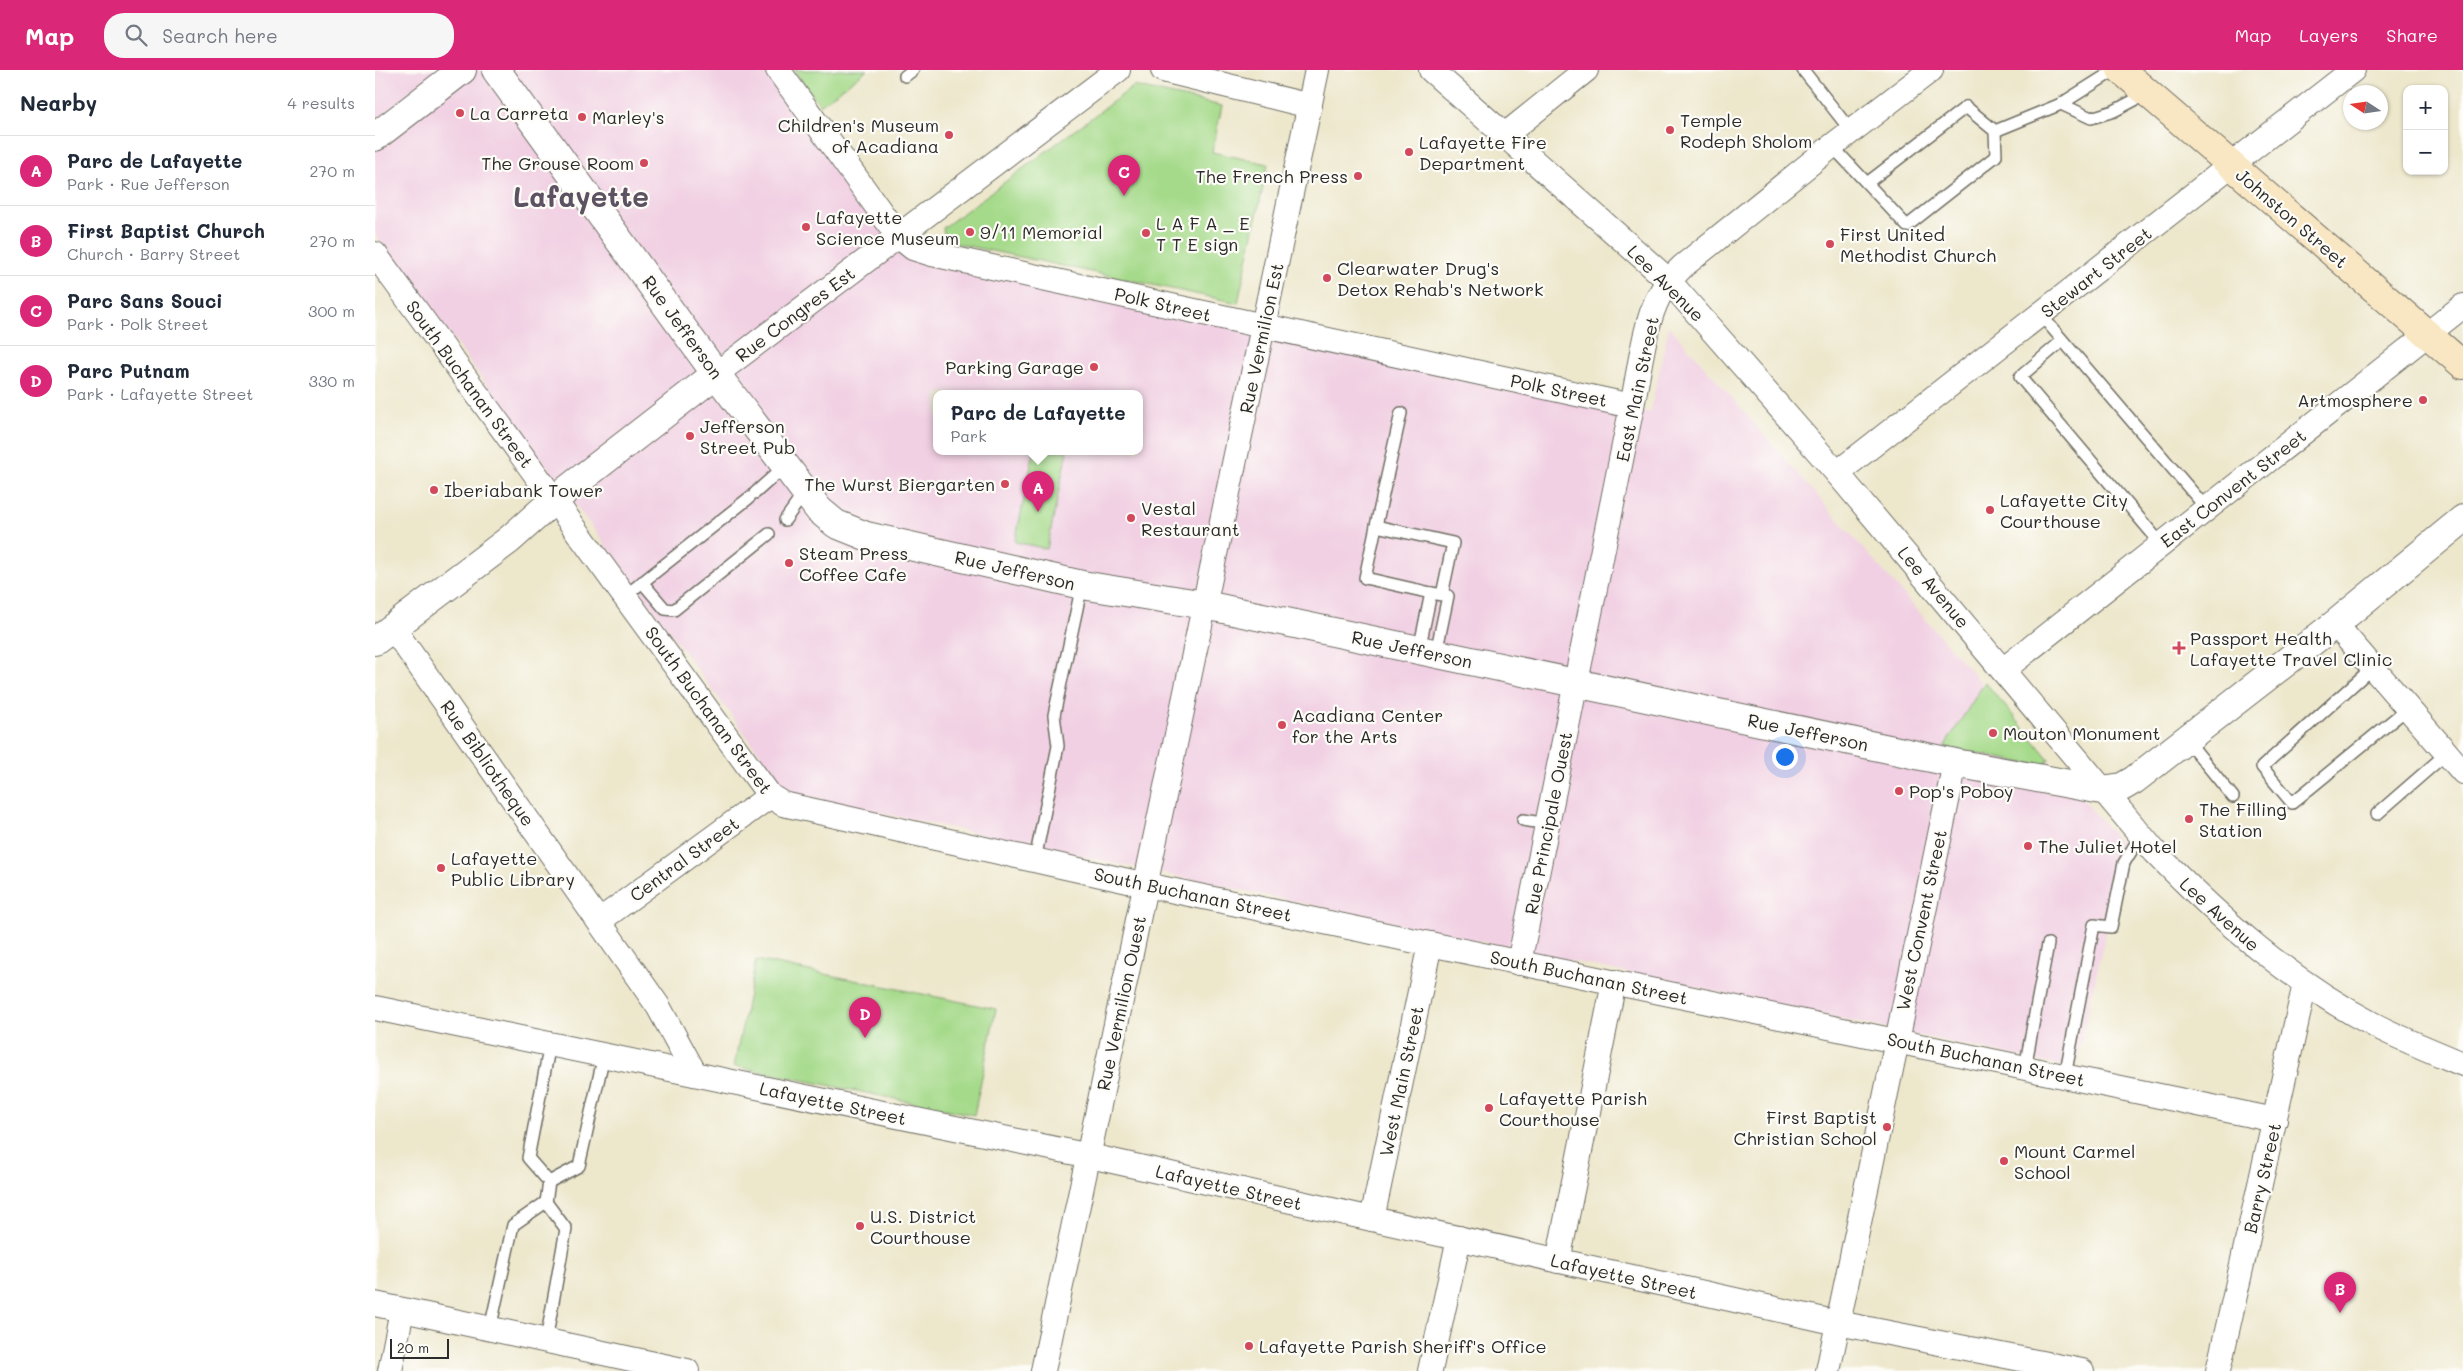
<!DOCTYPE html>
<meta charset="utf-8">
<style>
body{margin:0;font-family:Mali,sans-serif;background:#f6f6f7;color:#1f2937}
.controls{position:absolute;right:15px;top:15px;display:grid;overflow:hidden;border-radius:10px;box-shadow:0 1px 4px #0004}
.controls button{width:45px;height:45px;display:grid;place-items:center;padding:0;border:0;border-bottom:1px solid #e0e1e3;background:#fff;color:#1f2937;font:25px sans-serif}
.compass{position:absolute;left:1968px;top:15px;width:45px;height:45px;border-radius:50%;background:#fff;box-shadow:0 1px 4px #0004;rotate:282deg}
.scale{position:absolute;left:15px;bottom:12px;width:59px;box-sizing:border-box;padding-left:5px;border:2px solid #2b2b2b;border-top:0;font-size:14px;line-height:18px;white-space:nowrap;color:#2b2b2b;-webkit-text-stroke:4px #fdfcf7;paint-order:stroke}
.you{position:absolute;left:1409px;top:686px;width:18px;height:18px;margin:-12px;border:4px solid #fff;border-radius:50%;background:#1a73e8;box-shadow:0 0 0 8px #1a73e833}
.badge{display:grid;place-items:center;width:32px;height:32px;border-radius:50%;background:#db2777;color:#fff;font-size:16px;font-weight:700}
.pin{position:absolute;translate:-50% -41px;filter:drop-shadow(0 1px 2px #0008)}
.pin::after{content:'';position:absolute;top:26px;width:18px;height:15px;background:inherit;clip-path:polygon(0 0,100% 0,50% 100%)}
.popup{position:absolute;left:558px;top:320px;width:210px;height:65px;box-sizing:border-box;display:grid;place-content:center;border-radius:10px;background:#fff;filter:drop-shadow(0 1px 4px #0005);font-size:16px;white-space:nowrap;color:#747a83}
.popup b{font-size:19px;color:#1f2937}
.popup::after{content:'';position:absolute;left:50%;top:100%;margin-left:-10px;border:10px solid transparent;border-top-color:#fff}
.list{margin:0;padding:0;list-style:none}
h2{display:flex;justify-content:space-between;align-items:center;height:65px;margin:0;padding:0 20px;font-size:21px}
h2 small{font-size:16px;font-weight:400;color:#747a83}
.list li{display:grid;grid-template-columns:32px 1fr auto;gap:15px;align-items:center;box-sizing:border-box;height:70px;padding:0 20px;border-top:1px solid #e0e1e3}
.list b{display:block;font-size:19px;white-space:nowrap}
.list p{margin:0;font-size:16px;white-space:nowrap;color:#747a83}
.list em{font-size:16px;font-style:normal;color:#747a83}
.icon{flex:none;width:28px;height:28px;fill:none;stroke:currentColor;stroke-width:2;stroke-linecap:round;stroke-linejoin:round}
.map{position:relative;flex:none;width:2088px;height:1301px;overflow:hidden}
header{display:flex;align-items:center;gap:30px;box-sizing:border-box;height:70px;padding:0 25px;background:#db2777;color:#fff}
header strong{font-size:24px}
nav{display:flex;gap:28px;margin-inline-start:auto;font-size:18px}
.search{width:350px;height:45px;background:#f6f6f7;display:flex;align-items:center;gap:12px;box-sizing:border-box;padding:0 18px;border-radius:20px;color:#747a83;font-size:19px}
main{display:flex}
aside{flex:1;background:#fff}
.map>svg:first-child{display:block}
.built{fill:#f1d0e3;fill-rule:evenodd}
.green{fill:#a5da8a;stroke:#68825a}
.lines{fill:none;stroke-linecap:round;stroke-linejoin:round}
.service-casing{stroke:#6f6d63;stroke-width:14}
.minor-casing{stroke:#6f6d63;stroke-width:26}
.tertiary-casing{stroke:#6f6d63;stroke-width:30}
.secondary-casing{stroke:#6f6d63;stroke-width:30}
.service{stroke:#fff;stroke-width:11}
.minor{stroke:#fff;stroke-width:24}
.tertiary{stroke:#fff;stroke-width:28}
.secondary{stroke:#f9e7c3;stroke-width:28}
.poi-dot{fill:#d1495b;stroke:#fdfcf7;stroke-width:2}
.labels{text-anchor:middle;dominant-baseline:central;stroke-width:4.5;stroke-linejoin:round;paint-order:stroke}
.poi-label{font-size:18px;fill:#2b2b2b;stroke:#fdfcf7;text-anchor:start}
.street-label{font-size:18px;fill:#2b2b2b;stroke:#fdfcf7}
.town-label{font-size:28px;font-weight:bold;fill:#5d5261;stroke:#fdfcf7}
</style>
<header>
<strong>Map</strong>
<div class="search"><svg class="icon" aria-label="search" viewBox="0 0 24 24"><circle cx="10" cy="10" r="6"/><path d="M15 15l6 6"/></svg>Search here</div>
<nav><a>Map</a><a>Layers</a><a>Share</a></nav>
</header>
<main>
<aside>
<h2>Nearby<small>4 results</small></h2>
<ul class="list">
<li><span class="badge">A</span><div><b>Parc de Lafayette</b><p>Park · Rue Jefferson</p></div><em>270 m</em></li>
<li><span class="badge">B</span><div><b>First Baptist Church</b><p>Church · Barry Street</p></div><em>270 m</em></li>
<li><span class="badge">C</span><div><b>Parc Sans Souci</b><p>Park · Polk Street</p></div><em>300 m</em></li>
<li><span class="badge">D</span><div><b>Parc Putnam</b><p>Park · Lafayette Street</p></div><em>330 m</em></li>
</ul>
</aside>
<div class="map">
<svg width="2088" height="1301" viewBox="0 0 2088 1301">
<rect width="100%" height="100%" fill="#fdfcf7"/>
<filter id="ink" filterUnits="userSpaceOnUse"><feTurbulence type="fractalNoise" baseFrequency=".02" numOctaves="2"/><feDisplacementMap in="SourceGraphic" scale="10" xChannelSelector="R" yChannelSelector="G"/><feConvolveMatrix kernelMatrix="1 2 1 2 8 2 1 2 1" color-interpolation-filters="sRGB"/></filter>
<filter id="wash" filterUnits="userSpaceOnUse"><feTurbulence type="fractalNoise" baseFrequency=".0096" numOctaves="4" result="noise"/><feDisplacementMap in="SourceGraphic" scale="20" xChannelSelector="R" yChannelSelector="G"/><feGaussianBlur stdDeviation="1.12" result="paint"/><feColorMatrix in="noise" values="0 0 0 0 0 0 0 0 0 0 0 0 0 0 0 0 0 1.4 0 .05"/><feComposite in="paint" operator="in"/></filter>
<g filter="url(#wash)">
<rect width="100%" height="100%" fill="#ede7cc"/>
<!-- built -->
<path class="built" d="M0,0H390L525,182L1275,343L1294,256L1750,778L1700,999L414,723L0,164ZM562,323H764V381H562Z"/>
<!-- green -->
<g class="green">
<polygon points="419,0 492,0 445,35"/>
<polygon points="759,16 847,36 837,82 893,94 863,233 570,171 568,158"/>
<polygon points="659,381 692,381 672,479 640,472"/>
<polygon points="1610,612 1674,689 1668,697 1569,677"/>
<polygon points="381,890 621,939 599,1045 359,996"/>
</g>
</g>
<g filter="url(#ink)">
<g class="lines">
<!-- service casing -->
<g class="service-casing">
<g id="service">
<polyline points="1428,0 1476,61"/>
<polyline points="530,6 538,0"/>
<polyline points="1686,34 1716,48 1739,41 1773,23"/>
<polyline points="1620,61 1686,34 1740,0"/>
<polyline points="1457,76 1532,156 1621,86 1620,61 1591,37 1492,113"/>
<polyline points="1666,245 1832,439"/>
<polyline points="1687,271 1645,307 1787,475"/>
<polyline points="380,423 410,396"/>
<polyline points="410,450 430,422"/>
<polyline points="1001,456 1026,343"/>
<polyline points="267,512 290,539 299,540 394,464"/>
<polyline points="250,526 374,428"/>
<polyline points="1044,580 1056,523"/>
<polyline points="1061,583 1073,526 1056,523 990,508 1001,456 1078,473 1067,525"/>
<polyline points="1998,597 1887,697 1917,733 2033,638"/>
<polyline points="1811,669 1858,727"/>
<polyline points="2002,744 2072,683"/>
<polyline points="1148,750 1173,754"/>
<polyline points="660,790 683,676 679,645 707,515"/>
<polyline points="1650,998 1673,874"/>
<polyline points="1690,1006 1719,855 1736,857 1749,793 1766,765"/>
<polyline points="174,1112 204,1096 229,985"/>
<polyline points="171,1132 174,1112 153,1088 175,974"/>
<polyline points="115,1259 138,1155 171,1132 191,1159 171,1271"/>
</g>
</g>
<!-- minor casing -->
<g class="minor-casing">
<g id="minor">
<polyline points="403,0 523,166 538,178 557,184 1257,336"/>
<polyline points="788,0 935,36"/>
<path d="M1056,0L1293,210L1462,403L1780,782C1846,850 1916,912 2001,956C2029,970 2059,982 2088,994"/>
<polyline points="1130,65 1211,0"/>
<polyline points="0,184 395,726 408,734 771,815 1900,1050"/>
<polyline points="341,304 743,0"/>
<polyline points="1462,403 1978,0"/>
<polyline points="1960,554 2088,702"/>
<polyline points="18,558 283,936 320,1004"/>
<polyline points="1628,600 2088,236"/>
<polyline points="224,851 395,726"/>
<path d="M1144,893L1257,336C1264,304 1269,254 1284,226C1290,214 1299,205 1308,196L1457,76L1556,0"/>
<polyline points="0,938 715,1086 1463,1253 1707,1301"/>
<polyline points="997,1149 1055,874"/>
<polyline points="1183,1191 1239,912"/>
<polyline points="0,1234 312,1301"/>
<polyline points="15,1301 27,1240"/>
<polyline points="668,1301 942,0"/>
<polyline points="1055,1301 1084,1168"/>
<polyline points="1453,1301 1580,693"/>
<polyline points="1843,1301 1930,914"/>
</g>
</g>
<!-- tertiary casing -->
<g class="tertiary-casing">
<g id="tertiary">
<polyline points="121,0 341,304 444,440 461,454 491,466 707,515 830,535 1580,693 1727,720 1747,717 1759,710 1960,554 2088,449"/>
<polyline points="0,67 87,0"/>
<polyline points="0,571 134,470 180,429 341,304"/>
</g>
</g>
<!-- secondary casing -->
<g class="secondary-casing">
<polyline id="secondary" points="1746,0 2088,295"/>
</g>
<!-- service -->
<use href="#service" class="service"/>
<!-- minor -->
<use href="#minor" class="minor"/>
<!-- tertiary -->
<use href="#tertiary" class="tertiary"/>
<!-- secondary -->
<use href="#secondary" class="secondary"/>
</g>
</g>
<!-- markers -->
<g class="poi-dot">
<circle cx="85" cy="43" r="5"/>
<circle cx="207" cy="47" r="5"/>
<circle cx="1295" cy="60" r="5"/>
<circle cx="574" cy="65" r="5"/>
<circle cx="1034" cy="82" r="5"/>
<circle cx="269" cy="93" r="5"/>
<circle cx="983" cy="106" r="5"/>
<circle cx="431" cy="157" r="5"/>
<circle cx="595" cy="162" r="5"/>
<circle cx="771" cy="163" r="5"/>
<circle cx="1455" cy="174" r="5"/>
<circle cx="952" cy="208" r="5"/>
<circle cx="719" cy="297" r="5"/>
<circle cx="2048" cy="330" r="5"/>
<circle cx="315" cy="366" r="5"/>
<circle cx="630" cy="414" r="5"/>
<circle cx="59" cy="420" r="5"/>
<circle cx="1615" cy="440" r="5"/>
<circle cx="756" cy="448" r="5"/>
<circle cx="414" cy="493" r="5"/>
<path d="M1801.5 570.5h5v5h5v5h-5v5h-5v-5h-5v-5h5z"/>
<circle cx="907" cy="655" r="5"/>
<circle cx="1618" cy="663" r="5"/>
<circle cx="1524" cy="721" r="5"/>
<circle cx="1814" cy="749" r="5"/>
<circle cx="1653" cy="776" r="5"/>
<circle cx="66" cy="798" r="5"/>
<circle cx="1114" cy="1038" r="5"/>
<circle cx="1512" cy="1057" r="5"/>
<circle cx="1629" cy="1091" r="5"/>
<circle cx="485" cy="1156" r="5"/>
<circle cx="874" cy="1276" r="5"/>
</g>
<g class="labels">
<!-- poi labels -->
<g class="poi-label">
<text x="95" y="43">La Carreta</text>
<text x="217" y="47">Marley's</text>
<text x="1305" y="50">Temple<tspan x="1305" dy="21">Rodeph Sholom</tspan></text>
<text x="564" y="55" text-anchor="end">Children's Museum<tspan x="564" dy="21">of Acadiana</tspan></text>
<text x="1044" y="72">Lafayette Fire<tspan x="1044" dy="21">Department</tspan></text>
<text x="259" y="93" text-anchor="end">The Grouse Room</text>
<text x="973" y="106" text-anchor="end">The French Press</text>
<text x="441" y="147">Lafayette<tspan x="441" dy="21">Science Museum</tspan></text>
<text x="781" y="153">L A F A _ E<tspan x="781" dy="21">T T E sign</tspan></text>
<text x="605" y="162">9/11 Memorial</text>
<text x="1465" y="164">First United<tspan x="1465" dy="21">Methodist Church</tspan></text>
<text x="962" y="198">Clearwater Drug's<tspan x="962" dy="21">Detox Rehab's Network</tspan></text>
<text x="709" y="297" text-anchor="end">Parking Garage</text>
<text x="2038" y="330" text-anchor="end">Artmosphere</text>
<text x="325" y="356">Jefferson<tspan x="325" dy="21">Street Pub</tspan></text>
<text x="620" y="414" text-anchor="end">The Wurst Biergarten</text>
<text x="69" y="420">Iberiabank Tower</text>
<text x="1625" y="430">Lafayette City<tspan x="1625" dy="21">Courthouse</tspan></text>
<text x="766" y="438">Vestal<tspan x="766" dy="21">Restaurant</tspan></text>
<text x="424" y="483">Steam Press<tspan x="424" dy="21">Coffee Cafe</tspan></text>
<text x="1815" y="568">Passport Health<tspan x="1815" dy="21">Lafayette Travel Clinic</tspan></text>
<text x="917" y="645">Acadiana Center<tspan x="917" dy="21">for the Arts</tspan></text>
<text x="1628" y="663">Mouton Monument</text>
<text x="1534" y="721">Pop's Poboy</text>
<text x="1824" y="739">The Filling<tspan x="1824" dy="21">Station</tspan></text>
<text x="1663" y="776">The Juliet Hotel</text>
<text x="76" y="788">Lafayette<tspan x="76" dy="21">Public Library</tspan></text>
<text x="1124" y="1028">Lafayette Parish<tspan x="1124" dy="21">Courthouse</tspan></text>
<text x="1502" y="1047" text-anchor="end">First Baptist<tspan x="1502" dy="21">Christian School</tspan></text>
<text x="1639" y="1081">Mount Carmel<tspan x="1639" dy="21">School</tspan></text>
<text x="495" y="1146">U.S. District<tspan x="495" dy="21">Courthouse</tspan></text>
<text x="884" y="1276">Lafayette Parish Sheriff's Office</text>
</g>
<!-- street labels -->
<g class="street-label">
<text transform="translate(1917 148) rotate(41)">Johnston Street</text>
<text transform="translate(1721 202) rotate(-38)">Stewart Street</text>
<text transform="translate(1291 213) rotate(45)">Lee Avenue</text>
<text transform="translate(788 234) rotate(13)">Polk Street</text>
<text transform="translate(420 244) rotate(-37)">Rue Congres Est</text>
<text transform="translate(308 257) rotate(54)">Rue Jefferson</text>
<text transform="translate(886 268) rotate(-78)">Rue Vermilion Est</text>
<text transform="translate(95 314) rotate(54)">South Buchanan Street</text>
<text transform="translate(1262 319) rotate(-78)">East Main Street</text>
<text transform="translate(1184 320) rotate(12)">Polk Street</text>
<text transform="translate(1858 418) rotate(-38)">East Convent Street</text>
<text transform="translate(640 500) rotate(13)">Rue Jefferson</text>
<text transform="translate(1559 517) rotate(50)">Lee Avenue</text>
<text transform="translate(1037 579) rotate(12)">Rue Jefferson</text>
<text transform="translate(334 640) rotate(54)">South Buchanan Street</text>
<text transform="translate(1433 662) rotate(12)">Rue Jefferson</text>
<text transform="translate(113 693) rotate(55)">Rue Bibliotheque</text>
<text transform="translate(1173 753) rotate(-79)">Rue Principale Ouest</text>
<text transform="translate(309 789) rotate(-36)">Central Street</text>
<text transform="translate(818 824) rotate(12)">South Buchanan Street</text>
<text transform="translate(1845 844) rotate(42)">Lee Avenue</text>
<text transform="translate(1546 850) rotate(-78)">West Convent Street</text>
<text transform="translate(1214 907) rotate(12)">South Buchanan Street</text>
<text transform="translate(746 933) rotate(-78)">Rue Vermilion Ouest</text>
<text transform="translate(1611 989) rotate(12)">South Buchanan Street</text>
<text transform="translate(1026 1011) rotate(-78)">West Main Street</text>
<text transform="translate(458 1033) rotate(12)">Lafayette Street</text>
<text transform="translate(1887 1108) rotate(-77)">Barry Street</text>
<text transform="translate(854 1117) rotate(13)">Lafayette Street</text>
<text transform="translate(1249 1206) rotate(13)">Lafayette Street</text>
</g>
<!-- town labels -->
<g class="town-label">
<text x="206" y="126">Lafayette</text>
</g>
</g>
</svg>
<div class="controls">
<button>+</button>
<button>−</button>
</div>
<svg class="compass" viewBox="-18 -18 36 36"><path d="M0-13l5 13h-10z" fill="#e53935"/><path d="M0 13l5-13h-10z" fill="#747a83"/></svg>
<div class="scale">20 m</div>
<div class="you"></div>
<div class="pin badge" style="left:663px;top:442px">A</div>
<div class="popup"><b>Parc de Lafayette</b>Park</div>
<div class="pin badge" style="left:1965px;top:1243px">B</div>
<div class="pin badge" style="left:749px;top:126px">C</div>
<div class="pin badge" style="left:490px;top:968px">D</div>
</div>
</main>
